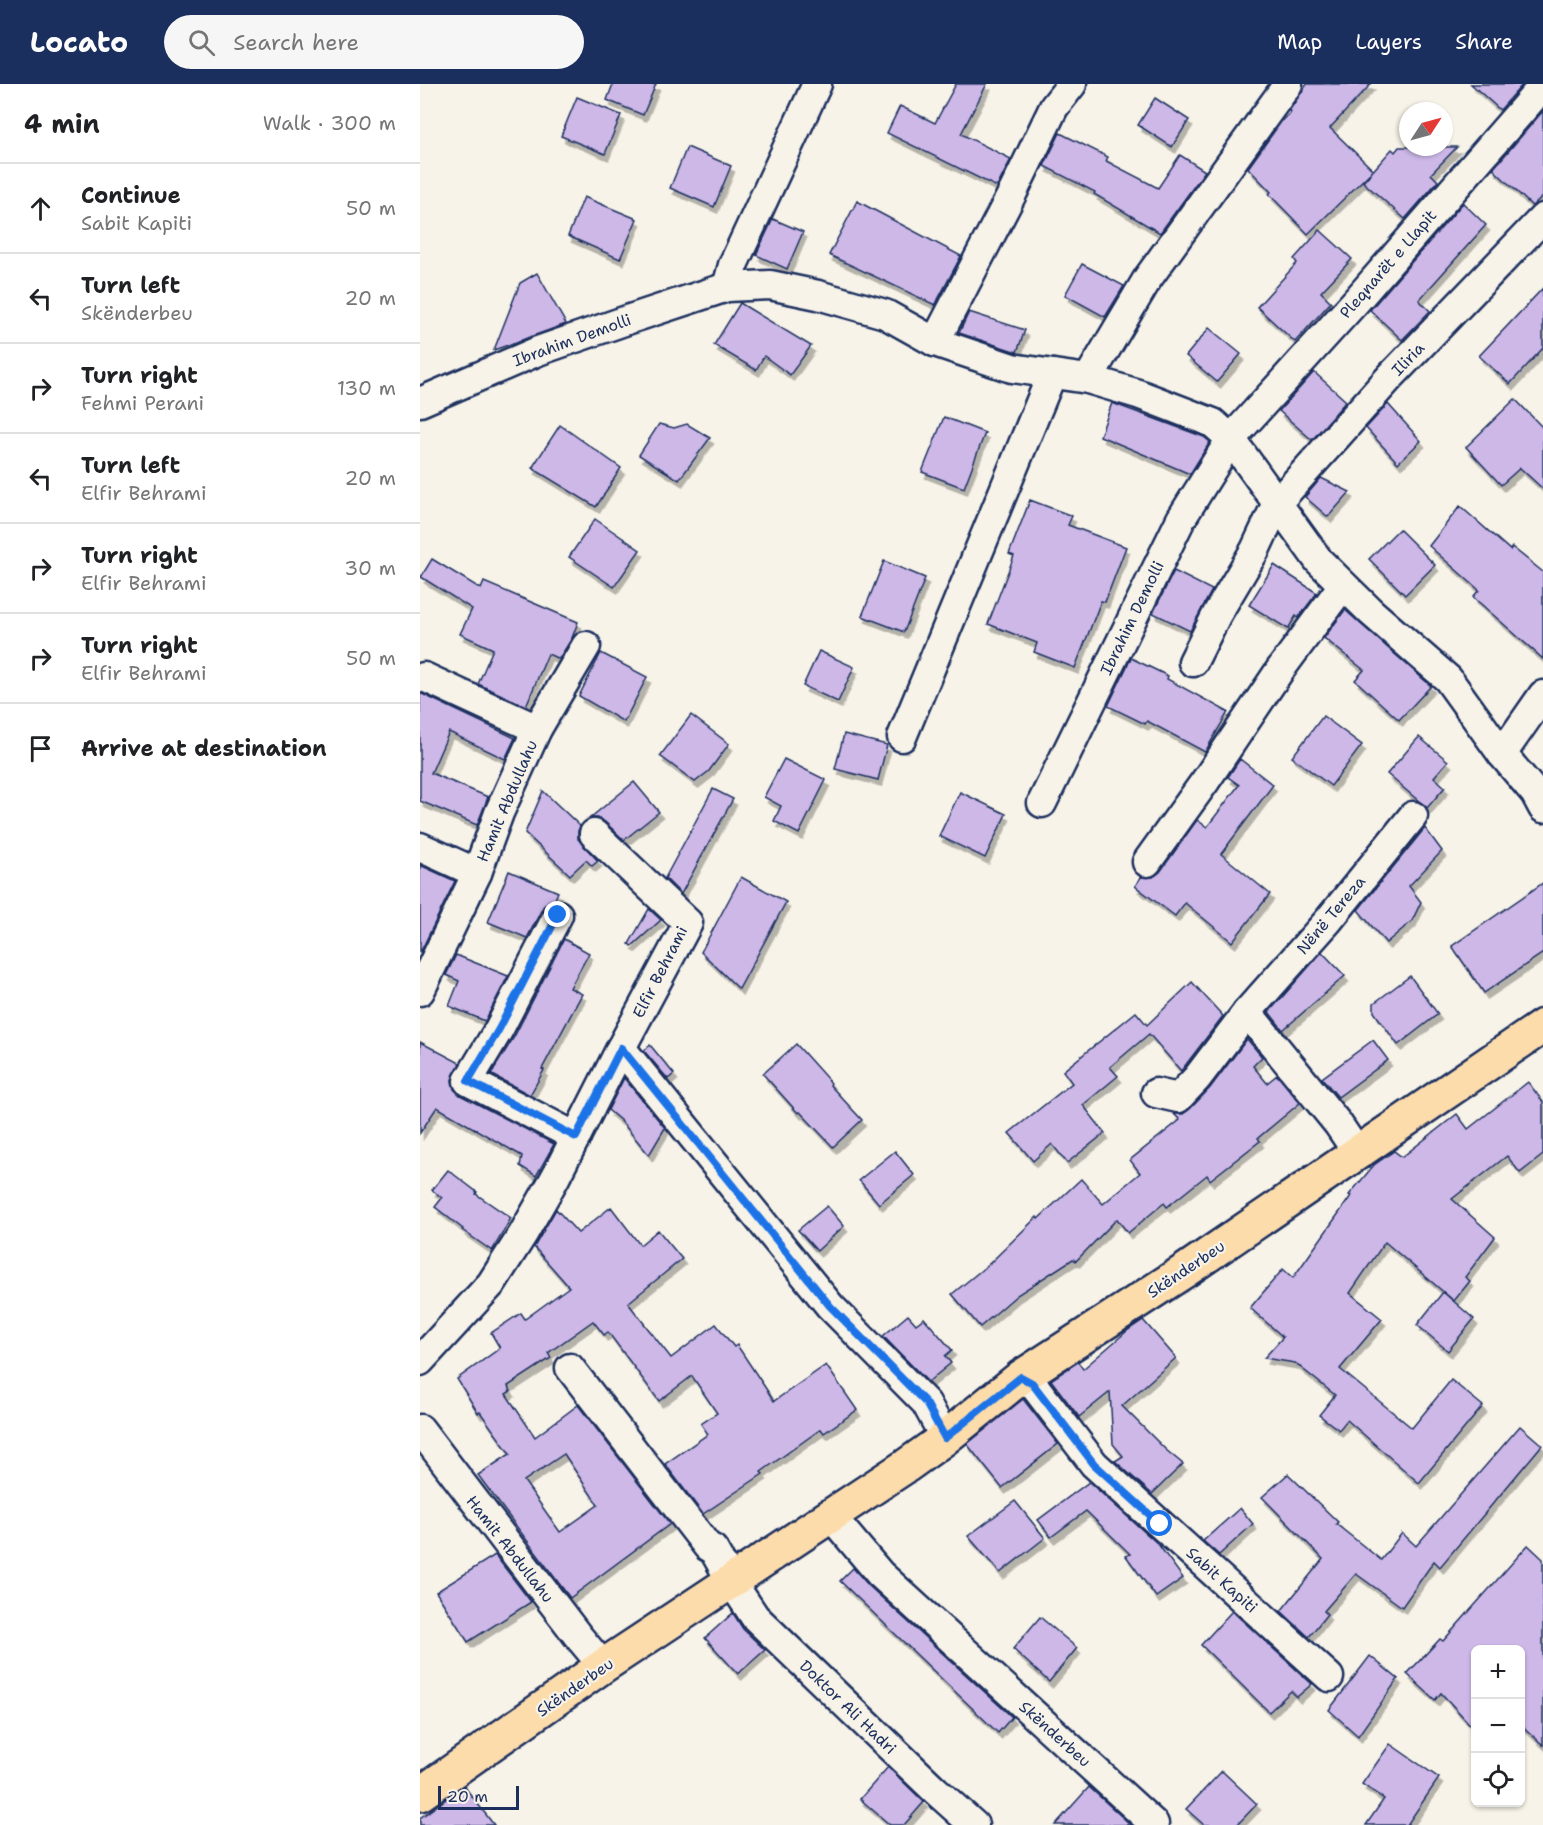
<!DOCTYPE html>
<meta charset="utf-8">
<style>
body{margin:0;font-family:"Shantell Sans",sans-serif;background:#f6f6f6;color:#202124}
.controls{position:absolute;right:18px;bottom:18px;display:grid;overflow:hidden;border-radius:9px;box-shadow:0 2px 4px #0004}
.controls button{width:54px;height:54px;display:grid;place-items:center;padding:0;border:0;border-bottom:2px solid #e0e0e0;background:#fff;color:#202124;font:30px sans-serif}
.compass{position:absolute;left:979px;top:18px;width:54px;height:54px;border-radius:50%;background:#fff;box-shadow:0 2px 4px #0004;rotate:54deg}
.scale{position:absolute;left:18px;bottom:15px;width:81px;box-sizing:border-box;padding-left:6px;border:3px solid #1b2f5e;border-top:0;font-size:16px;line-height:21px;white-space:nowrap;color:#1b2f5e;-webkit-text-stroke:4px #f7f3e8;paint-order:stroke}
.stop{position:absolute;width:18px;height:18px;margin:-14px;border:4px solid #1a73e8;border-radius:50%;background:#fff}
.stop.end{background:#1a73e8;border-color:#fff;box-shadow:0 2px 6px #0008}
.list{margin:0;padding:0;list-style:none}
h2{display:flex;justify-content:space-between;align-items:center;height:78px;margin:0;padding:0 24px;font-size:26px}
h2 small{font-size:20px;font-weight:400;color:#757577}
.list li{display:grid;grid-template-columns:39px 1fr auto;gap:18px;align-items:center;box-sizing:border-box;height:90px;padding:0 24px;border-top:2px solid #e0e0e0}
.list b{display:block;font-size:22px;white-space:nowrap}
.list p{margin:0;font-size:20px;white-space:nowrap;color:#757577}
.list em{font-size:20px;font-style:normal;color:#757577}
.icon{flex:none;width:33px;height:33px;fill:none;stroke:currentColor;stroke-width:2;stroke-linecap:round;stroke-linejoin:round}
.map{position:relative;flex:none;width:1123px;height:1741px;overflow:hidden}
header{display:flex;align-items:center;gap:36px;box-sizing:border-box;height:84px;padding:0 30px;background:#1b2f5e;color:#fff}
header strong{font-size:28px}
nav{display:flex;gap:33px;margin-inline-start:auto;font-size:21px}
.search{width:420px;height:54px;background:#f6f6f6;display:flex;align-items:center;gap:15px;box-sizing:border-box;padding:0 21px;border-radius:33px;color:#757577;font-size:22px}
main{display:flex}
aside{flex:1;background:#fff}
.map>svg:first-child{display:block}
.building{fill:#cdb8e8;stroke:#1b2f5e;stroke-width:1.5;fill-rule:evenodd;filter:url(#shadow)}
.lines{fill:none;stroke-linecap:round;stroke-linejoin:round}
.minor-casing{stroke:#1b2f5e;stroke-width:33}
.major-casing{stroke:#1b2f5e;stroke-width:38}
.minor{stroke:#f7f3e8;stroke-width:28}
.major{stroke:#fddcac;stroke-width:33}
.route{stroke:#1a73e8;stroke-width:8}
.labels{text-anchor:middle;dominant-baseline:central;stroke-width:4.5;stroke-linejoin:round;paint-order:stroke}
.street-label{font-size:16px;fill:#1b2f5e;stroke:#f7f3e8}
</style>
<header>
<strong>Locato</strong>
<div class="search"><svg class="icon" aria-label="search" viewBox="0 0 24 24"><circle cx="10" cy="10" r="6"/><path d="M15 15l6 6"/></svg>Search here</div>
<nav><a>Map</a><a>Layers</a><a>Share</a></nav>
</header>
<main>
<aside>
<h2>4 min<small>Walk · 300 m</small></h2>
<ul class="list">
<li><svg class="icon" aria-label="ahead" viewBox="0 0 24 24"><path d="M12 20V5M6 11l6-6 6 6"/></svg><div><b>Continue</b><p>Sabit Kapiti</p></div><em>50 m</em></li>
<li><svg class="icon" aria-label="left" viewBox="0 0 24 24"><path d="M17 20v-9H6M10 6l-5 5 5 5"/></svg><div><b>Turn left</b><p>Skënderbeu</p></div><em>20 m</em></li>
<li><svg class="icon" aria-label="right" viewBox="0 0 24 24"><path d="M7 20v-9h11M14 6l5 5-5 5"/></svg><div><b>Turn right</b><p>Fehmi Perani</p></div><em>130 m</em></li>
<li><svg class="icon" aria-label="left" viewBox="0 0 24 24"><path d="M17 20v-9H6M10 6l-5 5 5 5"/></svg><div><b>Turn left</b><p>Elfir Behrami</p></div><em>20 m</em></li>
<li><svg class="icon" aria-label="right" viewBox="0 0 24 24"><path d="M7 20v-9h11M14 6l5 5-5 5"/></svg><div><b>Turn right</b><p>Elfir Behrami</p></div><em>30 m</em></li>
<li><svg class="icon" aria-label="right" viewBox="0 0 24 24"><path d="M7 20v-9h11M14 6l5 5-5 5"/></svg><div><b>Turn right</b><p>Elfir Behrami</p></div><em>50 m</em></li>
<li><svg class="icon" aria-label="arrive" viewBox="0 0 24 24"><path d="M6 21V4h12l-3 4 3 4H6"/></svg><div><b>Arrive at destination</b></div></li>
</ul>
</aside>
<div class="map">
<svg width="1123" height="1741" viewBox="0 0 1123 1741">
<defs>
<filter id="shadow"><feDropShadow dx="3.5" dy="6" stdDeviation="0" flood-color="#0004"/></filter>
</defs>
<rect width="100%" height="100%" fill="#f7f3e8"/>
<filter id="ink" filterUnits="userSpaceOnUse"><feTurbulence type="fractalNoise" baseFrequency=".0167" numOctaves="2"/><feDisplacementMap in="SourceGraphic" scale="12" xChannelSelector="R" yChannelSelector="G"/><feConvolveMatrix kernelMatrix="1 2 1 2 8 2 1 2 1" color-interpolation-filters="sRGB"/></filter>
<g filter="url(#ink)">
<!-- building -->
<g class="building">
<polygon points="193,0 236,0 223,31 187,16"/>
<polygon points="536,0 567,0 541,50 591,75 577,103 467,49 480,22 515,39"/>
<polygon points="887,0 951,0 910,44 953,86 888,150 849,110 851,108 828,84 861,38 871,28 869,27"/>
<polygon points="1051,0 1103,0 1080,26"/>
<polygon points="157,13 201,31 185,70 141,52"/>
<polygon points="735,14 769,36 752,63 718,41"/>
<polygon points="1123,27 1123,112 1112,122 1073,85"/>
<polygon points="640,49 688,73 686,77 738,104 760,71 785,87 740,149 674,110 675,108 624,82"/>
<polygon points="267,63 311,82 294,123 250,104"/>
<polygon points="979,63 1037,63 1011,90 1018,97 985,135 943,98 972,65 975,68"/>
<polygon points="164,113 217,135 200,175 148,152"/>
<polygon points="437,117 541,172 515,221 409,171"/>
<polygon points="1043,119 1066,141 999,216 1010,227 982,256 950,226"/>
<polygon points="353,135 383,148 367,185 336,171"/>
<polygon points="900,146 932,175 901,208 911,218 875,258 837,223 877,179 874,175"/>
<polygon points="662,180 704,202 685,233 645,211"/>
<polygon points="117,189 146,240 74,266 100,199"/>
<polygon points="1123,204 1123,264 1090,300 1059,272"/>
<polygon points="320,219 391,262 370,291 344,272 336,286 294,261"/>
<polygon points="549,228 605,246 597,268 539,249"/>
<polygon points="789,244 821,270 797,298 766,272"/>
<polygon points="894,288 926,317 892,356 859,327"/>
<polygon points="1095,315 1123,344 1123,405 1100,384 1081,401 1046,363"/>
<polygon points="692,319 784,353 790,358 770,390 680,352"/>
<polygon points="968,320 1001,357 978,379 946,344"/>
<polygon points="524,333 565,349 544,404 502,388"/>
<polygon points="239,340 254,344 267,340 290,354 259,396 219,371"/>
<polygon points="140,341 201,384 176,423 112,384"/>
<polygon points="901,394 930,408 908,433 885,413"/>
<polygon points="610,416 652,432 648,441 706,463 685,518 681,517 655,584 614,568 617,559 568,540 594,472 589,470"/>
<polygon points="1040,422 1090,466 1092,463 1123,488 1123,575 1053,513 1059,506 1009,462"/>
<polygon points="175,435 220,466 194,503 149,473"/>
<polygon points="979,445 1015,481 985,511 949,475"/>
<polygon points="12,475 61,505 64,498 158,538 152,554 139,575 128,570 106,622 58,600 73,565 40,550 52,525 1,493"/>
<polygon points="464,477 505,494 484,548 442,532"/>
<polygon points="854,481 897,509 878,534 876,532 868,545 829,521"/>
<polygon points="754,487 792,506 770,547 733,529"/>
<polygon points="925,526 1011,602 979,636 935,596 944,586 904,554"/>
<polygon points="399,567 434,583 418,618 383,602"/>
<polygon points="181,569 227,593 204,638 159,612"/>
<polygon points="711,574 748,592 747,595 808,628 785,668 727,637 725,640 688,622"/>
<polygon points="0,609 95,654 85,675 29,648 11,689 68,713 57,741 0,717"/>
<polygon points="271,631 309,660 289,687 275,698 240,672"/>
<polygon points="903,632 942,661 911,702 872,673"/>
<polygon points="424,650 467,661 458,696 415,685"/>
<polygon points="999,653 1028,677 1014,693 1025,703 1007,724 967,690"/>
<polygon points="364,675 406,696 379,750 354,737 361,722 344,713"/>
<polygon points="820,675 853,701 801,770 850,810 812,858 765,819 755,832 715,802 721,793 733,793 740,788 777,736 787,743 819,701 808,693"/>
<polygon points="214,698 239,728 204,756 185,738 178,734 170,734"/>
<polygon points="293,705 313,715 261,810 245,794"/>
<polygon points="123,707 160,742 158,747 158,755 178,777 172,782 166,776 150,791 105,749"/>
<polygon points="540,708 586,730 565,774 519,752"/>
<polygon points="1005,744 1022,767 989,802 1001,818 992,837 966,859 938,826"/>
<polygon points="0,781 35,797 0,869"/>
<polygon points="89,787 138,808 135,815 129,817 123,823 107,854 68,838"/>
<polygon points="321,793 366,818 319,905 281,868"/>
<polygon points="1123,799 1123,869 1064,909 1032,862"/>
<polygon points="229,825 241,836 212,862 209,860"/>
<polygon points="144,855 169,869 150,904 162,910 122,985 124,986 110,1011 71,990 94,953"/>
<polygon points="902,868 925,892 863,946 849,928"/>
<polygon points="36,871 88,892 65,937 29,922 39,897 26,891"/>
<polygon points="990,892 1018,930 978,961 954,928 954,919"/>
<polygon points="772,898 803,932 764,983 761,987 729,950 690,983 698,992 663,1021 685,1049 647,1079 632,1060 613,1077 589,1049 652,999 643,987 716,928 727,941"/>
<polygon points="827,955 842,973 833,982 847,999 857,991 880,1019 838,1054 840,1057 790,1096 787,1091 747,1123 744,1119 708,1149 697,1135 656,1177 653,1175 597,1211 560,1243 532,1210 570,1179 617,1133 618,1135 661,1095 683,1120 720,1089 710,1076 760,1036 754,1030 763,1030 770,1025 790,1004"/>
<polygon points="953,956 968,976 918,1013 902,994"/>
<polygon points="0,958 40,979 32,996 34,1005 40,1011 134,1060 116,1092 100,1082 102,1072 17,1023 0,1049"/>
<polygon points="376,960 411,999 410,1001 442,1036 413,1063 380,1028 378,1029 343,990"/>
<polygon points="230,961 254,990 248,995 224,967"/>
<polygon points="204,994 245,1044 229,1071 201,1037 188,1026"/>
<polygon points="1108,998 1123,1018 1123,1071 1100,1089 1087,1072 1032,1115 1075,1153 1045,1193 1050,1197 1034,1217 965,1158 930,1209 962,1235 920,1285 992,1344 1031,1296 1063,1322 999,1399 927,1336 919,1346 899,1331 915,1311 875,1279 844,1274 863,1253 830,1224 863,1185 873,1194 931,1112 929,1111 954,1081 974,1067 982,1073 1037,1030 1048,1045"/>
<polygon points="475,1067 494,1091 459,1120 439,1096"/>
<polygon points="28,1086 57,1108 56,1110 91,1134 72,1167 42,1146 43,1145 15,1123 22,1114 12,1106"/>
<polygon points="407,1122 424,1142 397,1167 378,1146"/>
<path d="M191,1123L220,1161L238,1146L262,1175L208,1219L251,1274L296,1240L314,1263L317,1261L354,1317L406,1281L437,1326L404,1349L401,1345L341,1388L343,1390L283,1430L245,1380L288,1350L281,1340L297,1329L272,1292L239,1317L188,1248L184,1251L173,1237L128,1269L131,1274L88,1302L91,1307L86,1310L115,1353L158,1321L250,1440L150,1514L58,1391L90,1370L60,1328L58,1329L37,1295L80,1264L71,1249L101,1229L105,1235L149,1203L114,1163L136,1125L158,1149ZM144,1370L178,1421L140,1448L104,1397Z"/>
<polygon points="1023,1208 1054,1235 1028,1267 997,1241"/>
<polygon points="488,1231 496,1240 504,1234 532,1266 525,1272 531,1279 508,1298 463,1252"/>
<polygon points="723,1236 756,1274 702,1322 746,1366 763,1380 732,1410 695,1377 703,1372 693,1360 690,1308 659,1333 631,1296 658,1278 663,1285 707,1247"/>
<polygon points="603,1315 638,1360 582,1404 547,1360"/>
<polygon points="1100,1342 1122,1361 1020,1483 1014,1477 982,1523 936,1490 904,1527 907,1530 889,1553 861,1527 903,1475 842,1413 868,1390 918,1438 916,1440 961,1476 982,1449 996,1462"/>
<polygon points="669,1398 738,1460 763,1494 736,1513 706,1472 710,1470 666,1427 631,1453 618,1436"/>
<polygon points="595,1417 625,1454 580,1489 548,1452"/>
<polygon points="820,1424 833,1440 799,1471 783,1457"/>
<polygon points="1108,1461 1123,1475 1123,1661 1101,1641 1101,1566 1056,1566 1056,1647 1021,1609 1015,1616 987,1590 1020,1555 1023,1557"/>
<polygon points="75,1471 111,1518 48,1558 16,1508"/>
<polygon points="433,1484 449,1502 592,1633 578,1649 420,1497"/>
<polygon points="812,1527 892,1600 877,1613 871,1607 849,1628 781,1561"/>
<polygon points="313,1529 323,1545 345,1566 318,1590 285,1554"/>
<polygon points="620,1533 657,1564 629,1598 593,1565"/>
<polygon points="950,1572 978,1595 938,1652 909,1626"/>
<polygon points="970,1660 1019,1694 987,1741 946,1741 964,1715 942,1700"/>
<polygon points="468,1683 504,1718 484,1741 470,1741 440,1715"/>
<polygon points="802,1687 837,1720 817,1741 784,1741 766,1725"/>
<polygon points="44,1702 74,1741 0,1741 0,1734"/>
<polygon points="669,1703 711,1741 635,1741"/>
</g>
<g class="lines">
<!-- minor casing -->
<g class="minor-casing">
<g id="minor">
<polyline points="307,203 313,181 397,0"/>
<polyline points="515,258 593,108 634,23 652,0"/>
<polyline points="668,295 728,194 868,0"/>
<polyline points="0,318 118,267 210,235 307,203 350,201 398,211 465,230 515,258 592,284 668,295 718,310 793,339 811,355 899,477 951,528 1028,595 1082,670 1115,709 1123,724"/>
<polyline points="773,578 797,530 835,466 857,419 970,293 1123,134"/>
<polyline points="4,593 117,645"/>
<polyline points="482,653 632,290"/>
<polyline points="1082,670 1123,611"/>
<polyline points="622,719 761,435 811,355 936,217 1123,2"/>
<polyline points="0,763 57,789"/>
<polyline points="727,778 786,696 860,586 923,501"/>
<polyline points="138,831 79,945 48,997 156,1053"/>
<polyline points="0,907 57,789 79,729 117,645 166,562"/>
<polyline points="827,928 918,1040 937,1068"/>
<polyline points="201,964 410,1222 506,1319 525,1354"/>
<polyline points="736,1009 758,1014 777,994 827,928 908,837 993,732"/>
<polyline points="0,1277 71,1200 103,1150 135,1094 201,964 268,839 174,750"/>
<polyline points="150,1284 288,1463 293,1465 311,1497 335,1533 515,1706 554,1741"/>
<polyline points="601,1293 612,1299 674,1380 909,1593"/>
<polyline points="0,1345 158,1552 183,1582"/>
<polyline points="411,1432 460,1490 734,1740"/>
</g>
</g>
<!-- major casing -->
<g class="major-casing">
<polyline id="major" points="0,1710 183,1582 486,1382 525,1354 601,1293 766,1186 1123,942"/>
</g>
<!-- minor -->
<use href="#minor" class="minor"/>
<!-- major -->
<use href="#major" class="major"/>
</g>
</g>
<g class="lines" filter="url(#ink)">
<!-- route -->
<polyline class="route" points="138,831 79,945 48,997 156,1053 201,964 410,1222 506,1319 525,1354 601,1293 612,1299 674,1380 740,1440"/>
</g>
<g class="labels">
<!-- street labels -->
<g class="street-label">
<text transform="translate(968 180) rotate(-49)">Pleqnarët e Llapit</text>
<text transform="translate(152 256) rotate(-20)">Ibrahim Demolli</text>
<text transform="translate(988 275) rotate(-46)">Iliria</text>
<text transform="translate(712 534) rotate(-64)">Ibrahim Demolli</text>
<text transform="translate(87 717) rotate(-67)">Hamit Abdullahu</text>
<text transform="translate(911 831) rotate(-50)">Nënë Tereza</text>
<text transform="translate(240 888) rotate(-63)">Elfir Behrami</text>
<text transform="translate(766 1185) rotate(-34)">Skënderbeu</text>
<text transform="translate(90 1465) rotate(52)">Hamit Abdullahu</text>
<text transform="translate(802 1496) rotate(42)">Sabit Kapiti</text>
<text transform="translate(155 1603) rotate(-35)">Skënderbeu</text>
<text transform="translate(428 1623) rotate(44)">Doktor Ali Hadri</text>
<text transform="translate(635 1650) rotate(42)">Skënderbeu</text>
</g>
</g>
</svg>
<div class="controls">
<button>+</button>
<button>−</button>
<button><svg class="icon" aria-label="locate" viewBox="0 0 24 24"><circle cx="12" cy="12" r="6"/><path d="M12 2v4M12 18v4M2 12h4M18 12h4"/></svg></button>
</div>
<svg class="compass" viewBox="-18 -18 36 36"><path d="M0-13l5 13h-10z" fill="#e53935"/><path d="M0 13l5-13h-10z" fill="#757577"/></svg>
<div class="scale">20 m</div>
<div class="stop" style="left:740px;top:1440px"></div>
<div class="stop end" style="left:138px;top:831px"></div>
</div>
</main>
